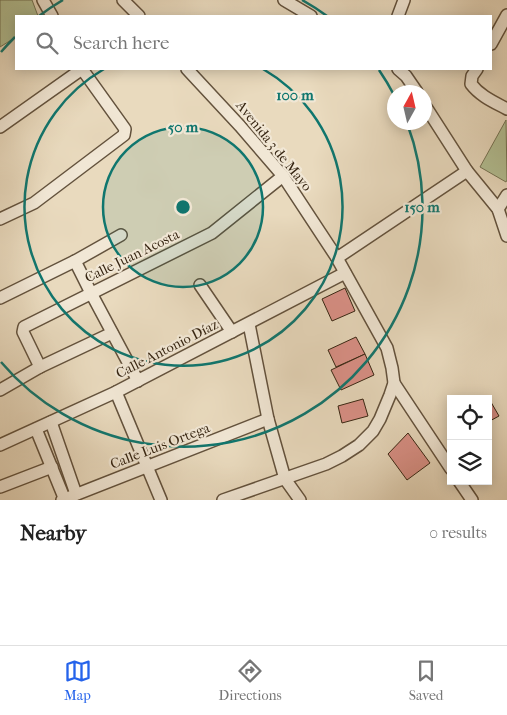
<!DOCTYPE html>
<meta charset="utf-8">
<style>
body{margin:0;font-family:"IM FELL French Canon",serif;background:#f2f2f2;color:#222}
.controls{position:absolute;right:15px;bottom:15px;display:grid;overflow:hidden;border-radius:0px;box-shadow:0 2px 12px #0003}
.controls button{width:45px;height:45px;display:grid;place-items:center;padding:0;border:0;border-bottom:1px solid #e0e0e0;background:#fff;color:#222;font:25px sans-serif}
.compass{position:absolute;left:387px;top:85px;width:45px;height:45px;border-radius:50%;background:#fff;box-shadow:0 2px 12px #0003;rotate:8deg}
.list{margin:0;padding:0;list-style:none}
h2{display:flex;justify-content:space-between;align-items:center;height:65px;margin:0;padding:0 20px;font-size:21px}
h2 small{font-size:16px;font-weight:400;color:#767676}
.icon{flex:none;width:28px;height:28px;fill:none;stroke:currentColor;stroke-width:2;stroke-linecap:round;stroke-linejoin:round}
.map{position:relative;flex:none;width:507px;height:500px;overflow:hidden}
.search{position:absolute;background:#fff;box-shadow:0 2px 12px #0003;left:15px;right:15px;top:15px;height:55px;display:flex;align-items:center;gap:12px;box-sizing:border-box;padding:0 18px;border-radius:0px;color:#767676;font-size:19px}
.sheet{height:145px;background:#fff}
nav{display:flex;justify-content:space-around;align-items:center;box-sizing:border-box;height:70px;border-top:1px solid #e0e0e0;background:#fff;font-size:14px;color:#767676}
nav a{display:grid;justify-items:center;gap:2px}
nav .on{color:#2563eb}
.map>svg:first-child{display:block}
.green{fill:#b3c094;stroke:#747253}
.building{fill:#db9188;stroke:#362512}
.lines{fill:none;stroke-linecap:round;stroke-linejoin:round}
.minor-casing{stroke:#63523d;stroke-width:14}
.minor{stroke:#f1e7d5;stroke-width:11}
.ring{fill:none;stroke:#0f766e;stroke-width:2.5}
.labels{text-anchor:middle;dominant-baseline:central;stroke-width:4.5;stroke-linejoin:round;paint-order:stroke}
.street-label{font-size:14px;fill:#362512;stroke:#f1e7d5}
.centre{fill:#0f766e;stroke:#f1e7d5;stroke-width:2.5}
.ring-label{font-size:15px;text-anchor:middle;font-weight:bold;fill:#0f766e;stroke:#f1e7d5;stroke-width:4.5;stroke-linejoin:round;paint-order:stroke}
</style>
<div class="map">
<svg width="507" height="500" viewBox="0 0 507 500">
<rect width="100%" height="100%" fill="#e9dabe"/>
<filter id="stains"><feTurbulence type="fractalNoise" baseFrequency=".004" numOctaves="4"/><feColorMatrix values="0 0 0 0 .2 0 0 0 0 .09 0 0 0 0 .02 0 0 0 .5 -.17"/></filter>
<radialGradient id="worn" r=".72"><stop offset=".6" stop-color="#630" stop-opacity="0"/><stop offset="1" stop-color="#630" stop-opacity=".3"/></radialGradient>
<!-- green -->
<g class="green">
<polygon points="0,0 32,0 38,16 16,16 16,37 0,47"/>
<polygon points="506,120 507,180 506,182 480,167"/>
</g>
<!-- building -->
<g class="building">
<polygon points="345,288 355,311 332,321 322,299"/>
<polygon points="356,337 365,354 336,367 328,350"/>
<polygon points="365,354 374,375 341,390 331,370"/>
<polygon points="488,397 499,416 488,422 488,399 484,399"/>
<polygon points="363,399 368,416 342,423 338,406"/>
<polygon points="408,433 430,463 407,480 388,454"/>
</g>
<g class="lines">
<!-- minor casing -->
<g class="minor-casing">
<g id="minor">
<polyline points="43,0 52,16"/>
<polyline points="123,0 139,16"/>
<polyline points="284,0 311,16"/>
<polyline points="398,16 404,0"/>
<polyline points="491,44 507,15"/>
<polyline points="187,69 240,126 283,176 337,258 387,348 392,368 394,383 390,395 380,419 373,431 359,445 342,456 326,464 223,500"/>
<polyline points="398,69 406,76 417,92"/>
<path d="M477,69L472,76L471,84C480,96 494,102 507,109"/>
<polyline points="424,104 467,171 498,209 507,236"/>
<polyline points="0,127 82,69"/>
<polyline points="498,209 507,195"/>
<polyline points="0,219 34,203 124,135 125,129 82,69"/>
<polyline points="337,258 467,171"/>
<polyline points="75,261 91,293 138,381"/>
<polyline points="200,285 232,332"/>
<polyline points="0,298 75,261 121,235"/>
<polyline points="249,324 268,419 285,479 300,500"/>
<polyline points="40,367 23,332 24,327 212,233 283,176"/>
<polyline points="394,383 451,469"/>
<polyline points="0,390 40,367 112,333"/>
<polyline points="116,392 161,500"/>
<polyline points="51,422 76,494"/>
<polyline points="36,429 65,500"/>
<polyline points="0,445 116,392 345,273"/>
<polyline points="459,481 472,500"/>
<polyline points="0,487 52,467"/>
<polyline points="62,500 268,419"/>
</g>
</g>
<!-- minor -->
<use href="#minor" class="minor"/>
</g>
<!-- distance rings -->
<circle cx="183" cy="207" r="80" fill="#0f766e" fill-opacity=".12"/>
<g class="ring">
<circle cx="183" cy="207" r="80"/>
<path d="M263 69A159 159 0 1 1 104 69"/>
<path d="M1 52A239 239 0 0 1 15 37M39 16A239 239 0 0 1 63 0M302 0A239 239 0 0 1 327 16M379 70A239 239 0 0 1 394 95M407 123A239 239 0 0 1 1 362"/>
</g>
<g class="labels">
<!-- street labels -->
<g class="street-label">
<text transform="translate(274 146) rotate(51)">Avenida 3 de Mayo</text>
<text transform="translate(132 256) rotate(-26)">Calle Juan Acosta</text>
<text transform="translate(167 349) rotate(-27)">Calle Antonio Díaz</text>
<text transform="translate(160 446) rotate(-21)">Calle Luis Ortega</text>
</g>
</g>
<circle cx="183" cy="207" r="8" class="centre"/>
<g class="ring-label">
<text x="295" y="100">100 m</text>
<text x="183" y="132">50 m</text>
<text x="422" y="212">150 m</text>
</g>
<rect width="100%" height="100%" filter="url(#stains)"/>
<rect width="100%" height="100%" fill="url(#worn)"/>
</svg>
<div class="controls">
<button><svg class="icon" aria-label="locate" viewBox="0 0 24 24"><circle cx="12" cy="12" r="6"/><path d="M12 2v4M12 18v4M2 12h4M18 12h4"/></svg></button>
<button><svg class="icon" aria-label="layers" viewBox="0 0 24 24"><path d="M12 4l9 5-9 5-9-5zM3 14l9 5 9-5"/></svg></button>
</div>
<svg class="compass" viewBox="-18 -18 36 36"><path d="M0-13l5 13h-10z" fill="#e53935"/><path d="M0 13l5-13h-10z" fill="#767676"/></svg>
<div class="search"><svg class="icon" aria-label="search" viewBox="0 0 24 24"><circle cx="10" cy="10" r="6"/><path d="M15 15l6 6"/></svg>Search here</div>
</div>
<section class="sheet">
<h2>Nearby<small>0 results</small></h2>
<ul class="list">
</ul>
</section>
<nav>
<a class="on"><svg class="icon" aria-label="map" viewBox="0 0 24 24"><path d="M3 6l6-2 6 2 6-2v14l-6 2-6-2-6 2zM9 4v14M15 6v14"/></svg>Map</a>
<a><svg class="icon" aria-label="directions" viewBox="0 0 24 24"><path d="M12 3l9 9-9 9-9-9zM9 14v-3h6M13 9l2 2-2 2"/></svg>Directions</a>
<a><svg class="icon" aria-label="saved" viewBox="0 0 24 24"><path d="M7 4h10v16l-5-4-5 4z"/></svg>Saved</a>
</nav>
